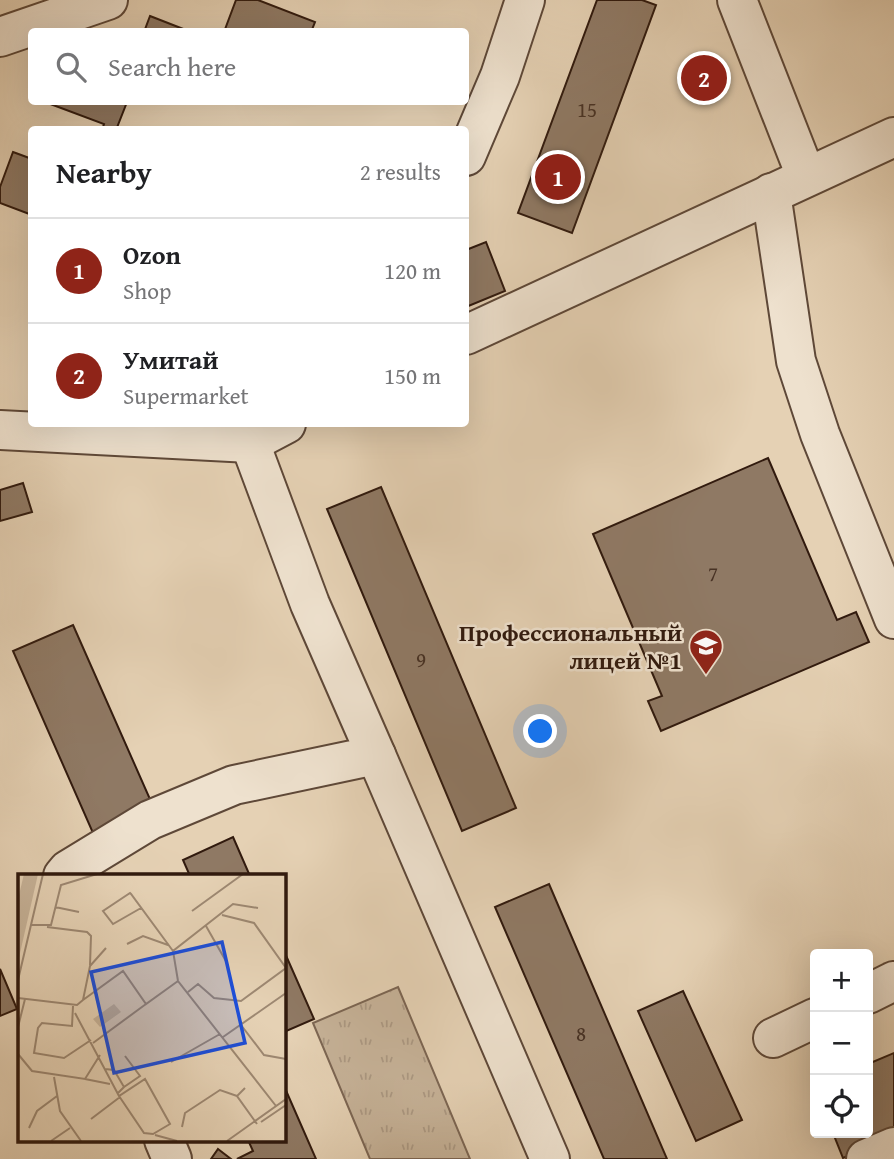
<!DOCTYPE html>
<meta charset="utf-8">
<style>
body{margin:0;font-family:"Gentium Book Plus",serif;background:#f2f2f2;color:#202124}
.controls{position:absolute;right:21px;bottom:21px;display:grid;overflow:hidden;border-radius:7px;box-shadow:0 7px 28px #0002}
.controls button{width:63px;height:63px;display:grid;place-items:center;padding:0;border:0;border-bottom:2px solid #e0e0e0;background:#fff;color:#202124;font:35px sans-serif}
.you{position:absolute;left:541px;top:732px;width:24px;height:24px;margin:-18px;border:5px solid #fff;border-radius:50%;background:#1a73e8;box-shadow:0 0 0 10px #1a73e833}
.badge{display:grid;place-items:center;width:46px;height:46px;border-radius:50%;background:#8f2418;color:#fff;font-size:23px;font-weight:700}
.pin{position:absolute;translate:-50% -50%;border:4px solid #fff;box-shadow:0 2px 7px #0006}
.list{margin:0;padding:0;list-style:none}
h2{display:flex;justify-content:space-between;align-items:center;height:91px;margin:0;padding:0 28px;font-size:30px}
h2 small{font-size:23px;font-weight:400;color:#757577}
.list li{display:grid;grid-template-columns:46px 1fr auto;gap:21px;align-items:center;box-sizing:border-box;height:105px;padding:0 28px;border-top:2px solid #e0e0e0}
.list b{display:block;font-size:26px;white-space:nowrap}
.list p{margin:0;font-size:23px;white-space:nowrap;color:#757577}
.list em{font-size:23px;font-style:normal;color:#757577}
.icon{flex:none;width:38px;height:38px;fill:none;stroke:currentColor;stroke-width:2;stroke-linecap:round;stroke-linejoin:round}
.map{position:relative;flex:none;width:894px;height:1159px;overflow:hidden}
.search{position:absolute;background:#fff;box-shadow:0 7px 28px #0002;left:28px;top:28px;width:441px;height:77px;display:flex;align-items:center;gap:18px;box-sizing:border-box;padding:0 24px;border-radius:7px;color:#757577;font-size:26px}
.panel{position:absolute;background:#fff;box-shadow:0 7px 28px #0002;left:28px;top:126px;width:441px;height:301px;border-radius:7px}
.map>svg:first-child{display:block}
.park{fill:url(#park-tufts);stroke:#7c6653;stroke-width:2}
.building{fill:#8f7964;stroke:#311a0e;stroke-width:2}
.lines{fill:none;stroke-linecap:round;stroke-linejoin:round}
.minor-casing{stroke:#5e4838;stroke-width:42}
.minor{stroke:#eee1ce;stroke-width:38}
.labels{text-anchor:middle;dominant-baseline:central;stroke-width:5;stroke-linejoin:round;paint-order:stroke}
.number-label{font-size:21px;fill:#483224}
.poi-label{font-size:24px;font-weight:bold;fill:#311a0e;stroke:#eee1ce;text-anchor:end}
.inset-road{fill:none;stroke:#9d8872;stroke-width:2}
.view{fill:#1d4ed8;fill-opacity:0.15;stroke:#1d4ed8;stroke-width:3.5}
.inset-edge{fill:none;stroke:#311a0e;stroke-width:3.5}
</style>
<div class="map">
<svg width="894" height="1159" viewBox="0 0 894 1159">
<defs>
<pattern id="park-tufts" width="24" height="20" patternUnits="userSpaceOnUse" patternTransform="scale(1.75)"><rect width="24" height="20" fill="#c6b298"/><path d="M3 7l-1-3M5 7V3M7 7l1-3M15 17l-1-3M17 17v-4M19 17l1-3" fill="none" stroke="#ab9882"/></pattern>
</defs>
<rect width="100%" height="100%" fill="#e5d1b4"/>
<filter id="stains"><feTurbulence type="fractalNoise" baseFrequency=".00286" numOctaves="4"/><feColorMatrix values="0 0 0 0 .2 0 0 0 0 .09 0 0 0 0 .02 0 0 0 .5 -.17"/></filter>
<radialGradient id="worn" r=".72"><stop offset=".6" stop-color="#630" stop-opacity="0"/><stop offset="1" stop-color="#630" stop-opacity=".3"/></radialGradient>
<!-- park -->
<polygon class="park" points="398,987 470,1159 370,1159 313,1023"/>
<!-- building -->
<g class="building">
<polygon points="236,0 258,0 315,22 311,32 224,32"/>
<polygon points="597,0 642,0 656,5 572,233 518,213"/>
<polygon points="150,16 191,32 144,32"/>
<polygon points="706,56 720,91 697,100 684,65"/>
<polygon points="45,102 127,102 116,130 102,130 104,124"/>
<polygon points="13,152 32,159 32,215 0,203 0,187"/>
<polygon points="486,242 505,291 466,307 466,250"/>
<polygon points="768,458 837,620 856,612 869,642 661,731 648,701 662,696 593,534"/>
<polygon points="23,483 32,512 0,521 0,490"/>
<polygon points="381,487 516,808 462,831 327,509"/>
<polygon points="73,625 153,806 93,833 13,651"/>
<polygon points="233,837 250,876 190,876 183,860"/>
<polygon points="549,884 667,1159 604,1159 495,907"/>
<polygon points="284,951 314,1019 284,1032"/>
<polygon points="0,969 17,1009 0,1016"/>
<polygon points="683,991 742,1120 696,1141 638,1011"/>
<polygon points="894,1053 894,1137 843,1158 833,1133 868,1133 868,1064"/>
<polygon points="284,1086 316,1159 237,1159 253,1151 248,1140 284,1140"/>
<polygon points="218,1149 231,1159 211,1159"/>
</g>
<g class="lines">
<!-- minor casing -->
<g class="minor-casing">
<g id="minor">
<polyline points="737,0 806,176"/>
<polyline points="0,37 108,0"/>
<polyline points="466,156 500,76 525,0"/>
<polyline points="771,193 796,361 820,434 894,619"/>
<polyline points="466,335 894,137"/>
<polyline points="0,430 250,443 286,424"/>
<polyline points="376,755 550,1159"/>
<polyline points="63,876 68,870 150,820 234,785 376,755 310,604 250,443"/>
<polyline points="868,994 894,981"/>
<polyline points="773,1038 815,1018"/>
<polyline points="164,1140 172,1159"/>
<polyline points="866,1159 894,1147"/>
</g>
</g>
<!-- minor -->
<use href="#minor" class="minor"/>
</g>
<!-- icons -->
<defs>
<g id="school-pin" transform="scale(1.75)"><path d="M0 17L-7.5 6A9.5 9.5 0 1 1 7.5 6Z" fill="#8f2418" stroke="#eee1ce"/><path d="M0-5L7-2L0 1L-7-2ZM-4 1L0 2.5L4 1V4Q0 6-4 4Z" fill="#fff"/></g>
</defs>
<g fill-rule="evenodd">
<use href="#school-pin" x="706" y="646"/>
</g>
<g class="labels">
<!-- number labels -->
<g class="number-label">
<text x="587" y="109">15</text>
<text x="713" y="573">7</text>
<text x="421" y="659">9</text>
<text x="581" y="1033">8</text>
</g>
<!-- poi labels -->
<g class="poi-label">
<text x="682" y="632">Профессиональный<tspan x="682" dy="28">лицей №1</tspan></text>
</g>
</g>
<!-- overview -->
<g transform="translate(18 874)">
<rect width="268" height="268" fill="#e5d1b4"/>
<path d="M6,0H20L0,88V25Z" fill="#c6b298"/>
<path d="M96,130L103,138L82,153L75,145Z" fill="#c6b298"/>
<path class="inset-road" d="M37,33L61,38M123,34L95,50L85,37L112,19L113,20L155,77M240,34L215,30L155,77L160,107L258,232M174,37L225,0M13,51H33L43,11L79,0M188,52L209,89M29,53L69,58L73,62L72,91M109,70L125,62L150,71M0,106L25,0M170,118L180,110L196,124L223,127L268,94L236,49L204,41M0,124L59,131L65,126L72,92L88,74M65,126L105,97L128,130L160,107M55,132L54,152L24,149L20,154L16,179L46,184L73,166M57,139L101,222L127,205L152,250L135,260L126,259L101,222M223,151L246,181L268,185M0,153L7,125M205,163L268,119M75,169L128,130M0,180L14,197L67,205L82,181M153,188L202,160M87,195L96,196L106,213L99,220M36,203L42,237L63,267M67,205L92,210M106,213L122,202L107,182M227,214L219,222L239,250M73,245L102,223M243,248L268,231M164,253L167,239L202,216L219,222M11,254L19,237L39,222M137,261L159,267M33,267L52,254M209,267L268,225"/>
<path class="view" d="M204,68L227,169L96,199L73,98Z"/>
<rect width="268" height="268" class="inset-edge"/>
</g>
<rect width="100%" height="100%" filter="url(#stains)"/>
<rect width="100%" height="100%" fill="url(#worn)"/>
</svg>
<div class="controls">
<button>+</button>
<button>−</button>
<button><svg class="icon" aria-label="locate" viewBox="0 0 24 24"><circle cx="12" cy="12" r="6"/><path d="M12 2v4M12 18v4M2 12h4M18 12h4"/></svg></button>
</div>
<div class="you"></div>
<div class="pin badge" style="left:558px;top:177px">1</div>
<div class="pin badge" style="left:704px;top:78px">2</div>
<div class="search"><svg class="icon" aria-label="search" viewBox="0 0 24 24"><circle cx="10" cy="10" r="6"/><path d="M15 15l6 6"/></svg>Search here</div>
<section class="panel">
<h2>Nearby<small>2 results</small></h2>
<ul class="list">
<li><span class="badge">1</span><div><b>Ozon</b><p>Shop</p></div><em>120 m</em></li>
<li><span class="badge">2</span><div><b>Умитай</b><p>Supermarket</p></div><em>150 m</em></li>
</ul>
</section>
</div>
